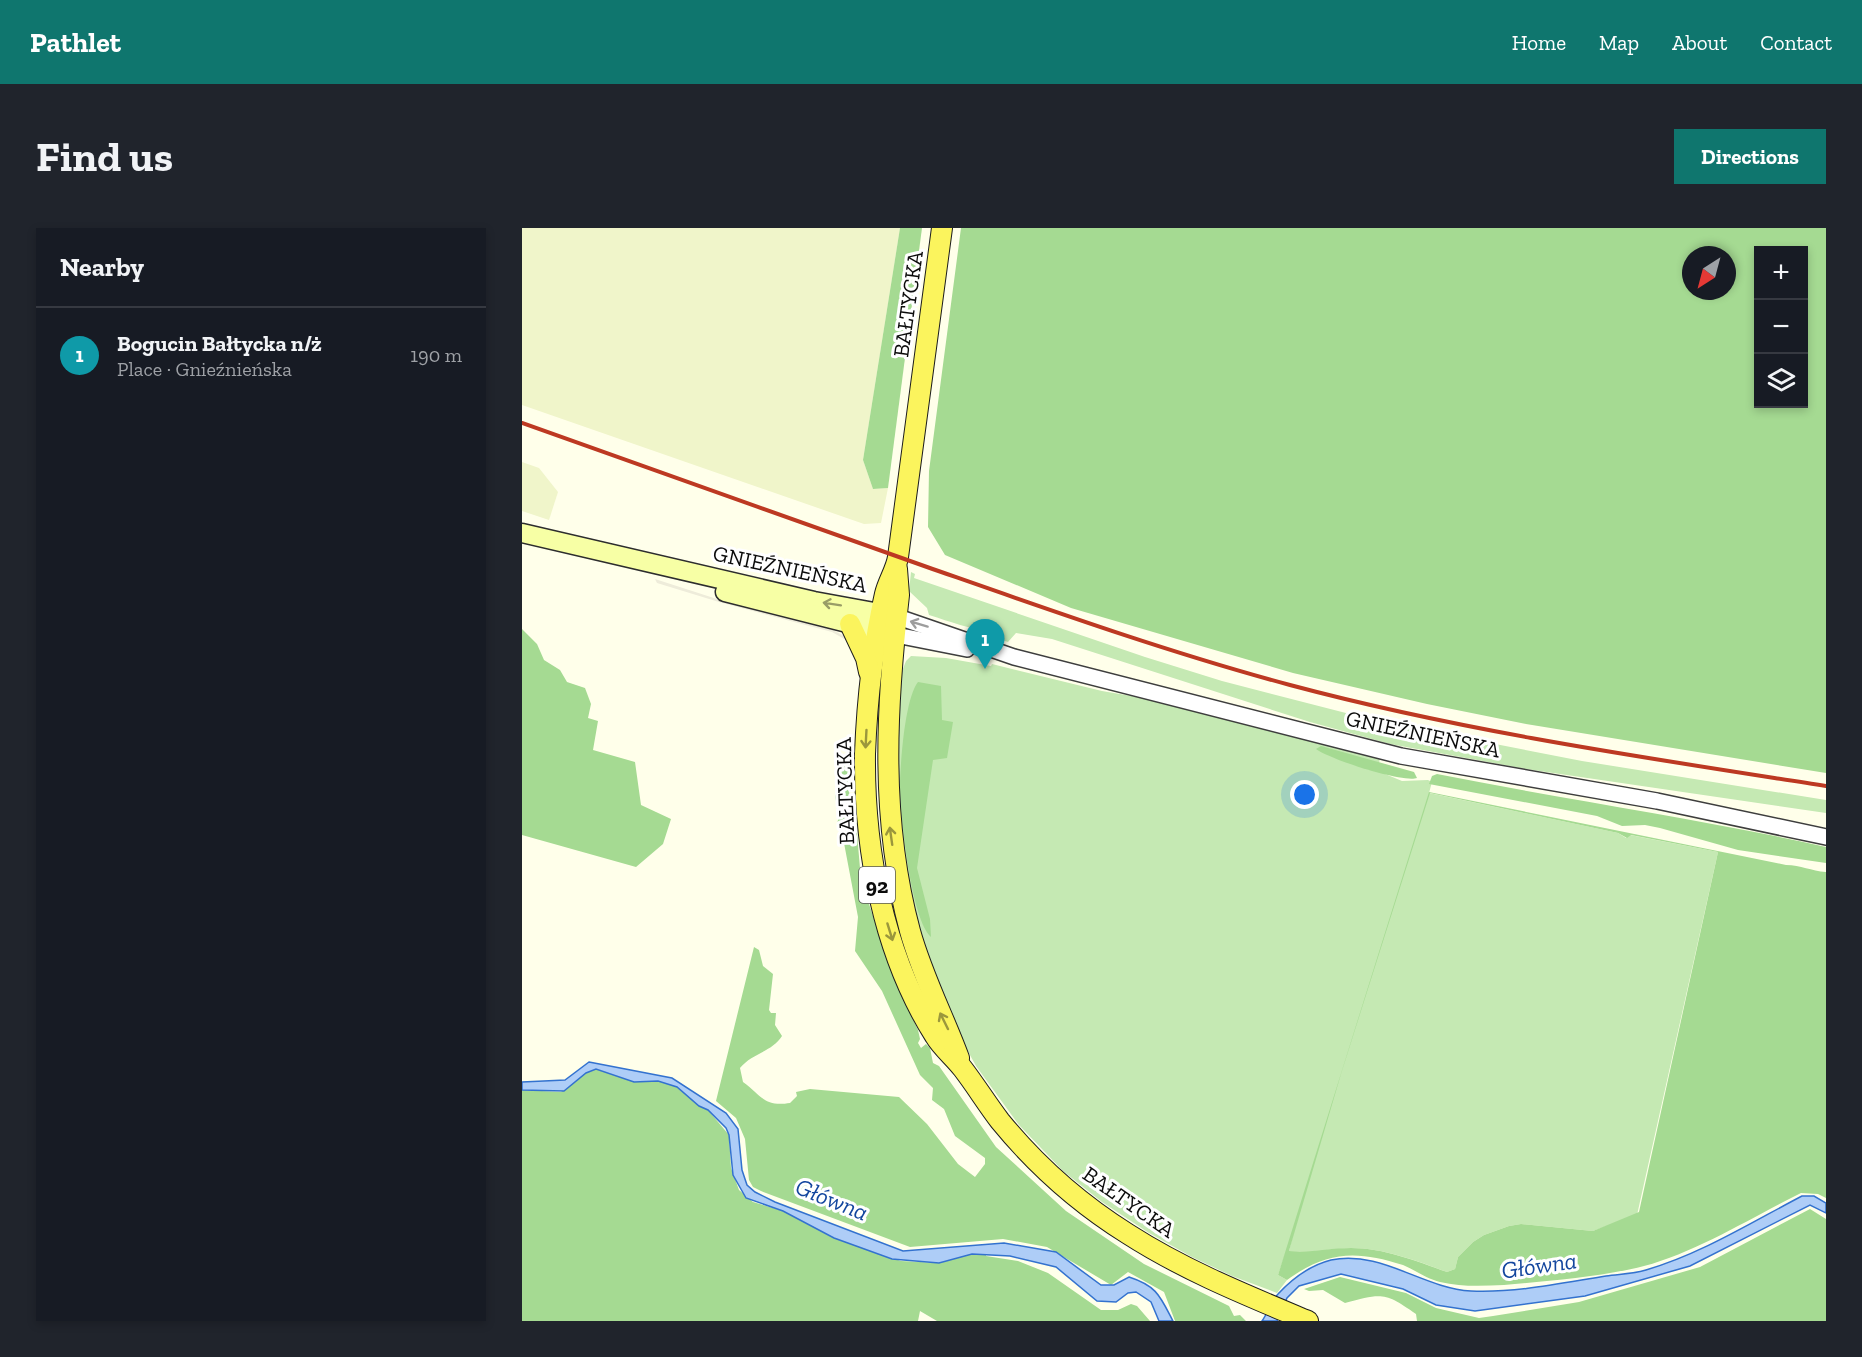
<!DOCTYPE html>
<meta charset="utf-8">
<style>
body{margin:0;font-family:"Zilla Slab",serif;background:#20242c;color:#f1f3f6}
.controls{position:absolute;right:18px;top:18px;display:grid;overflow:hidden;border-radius:0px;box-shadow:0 3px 9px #0003}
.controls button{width:54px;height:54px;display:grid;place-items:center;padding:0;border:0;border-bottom:2px solid #363941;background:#171b24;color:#f1f3f6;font:30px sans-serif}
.compass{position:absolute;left:1160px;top:18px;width:54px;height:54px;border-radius:50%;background:#171b24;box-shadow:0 3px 9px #0003;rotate:216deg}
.you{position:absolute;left:783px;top:567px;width:21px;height:21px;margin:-15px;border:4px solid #fff;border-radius:50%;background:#1a73e8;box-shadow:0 0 0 9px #1a73e833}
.badge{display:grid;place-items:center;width:39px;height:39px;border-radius:50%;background:#0f766e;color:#fff;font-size:20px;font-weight:700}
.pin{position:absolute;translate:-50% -50px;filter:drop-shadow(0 2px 3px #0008)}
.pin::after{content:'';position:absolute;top:32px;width:21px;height:18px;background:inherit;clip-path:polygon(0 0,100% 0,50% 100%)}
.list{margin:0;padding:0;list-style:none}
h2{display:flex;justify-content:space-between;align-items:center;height:78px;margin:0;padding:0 24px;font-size:26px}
h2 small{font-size:20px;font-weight:400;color:#9ea1a6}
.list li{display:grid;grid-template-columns:39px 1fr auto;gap:18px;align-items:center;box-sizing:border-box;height:96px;padding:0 24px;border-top:2px solid #363941}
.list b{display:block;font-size:22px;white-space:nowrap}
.list p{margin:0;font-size:20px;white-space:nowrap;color:#9ea1a6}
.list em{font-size:20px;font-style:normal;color:#9ea1a6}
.icon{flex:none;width:33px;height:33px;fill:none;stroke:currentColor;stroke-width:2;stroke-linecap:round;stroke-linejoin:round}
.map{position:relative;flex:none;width:1304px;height:1093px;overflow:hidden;border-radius:0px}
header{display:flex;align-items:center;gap:36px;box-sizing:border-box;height:84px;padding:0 30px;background:#0f766e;color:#fff}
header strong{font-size:28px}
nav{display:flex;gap:33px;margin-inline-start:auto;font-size:21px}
.intro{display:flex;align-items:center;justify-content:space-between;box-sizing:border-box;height:144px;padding:0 36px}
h1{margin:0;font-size:42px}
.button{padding:15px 27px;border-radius:0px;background:#0f766e;color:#fff;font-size:21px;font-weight:700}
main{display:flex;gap:36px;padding:0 36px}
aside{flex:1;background:#171b24;border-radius:0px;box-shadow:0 3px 9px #0003}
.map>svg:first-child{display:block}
.farmland{fill:#f0f5ca}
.green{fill:#c5e9b3}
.forest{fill:#a5da92;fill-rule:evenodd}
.plaza{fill:#eeecda}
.water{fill:#aecdf7;stroke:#3372cf;stroke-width:1.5}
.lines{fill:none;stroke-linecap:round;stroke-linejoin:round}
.tertiary-casing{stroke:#3e3e3e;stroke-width:18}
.secondary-casing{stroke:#2d2d2d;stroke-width:21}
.primary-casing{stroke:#1c1c1c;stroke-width:22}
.tertiary{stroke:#fff;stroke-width:15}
.secondary{stroke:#f7ffa5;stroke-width:18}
.primary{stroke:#fbf45d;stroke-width:20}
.rail{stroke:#bd3922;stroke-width:4}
.oneway{stroke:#999d67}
.oneway2{stroke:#9d9d9d}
.oneway3{stroke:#9b973c}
.labels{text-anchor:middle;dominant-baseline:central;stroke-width:6;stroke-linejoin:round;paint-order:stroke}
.shield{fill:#fff;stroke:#545454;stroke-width:1.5}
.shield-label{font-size:21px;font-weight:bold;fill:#0b0b0b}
.street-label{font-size:22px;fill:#0b0b0b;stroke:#fff}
.water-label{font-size:24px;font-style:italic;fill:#13469e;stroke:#fff}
</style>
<header>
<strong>Pathlet</strong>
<nav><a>Home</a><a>Map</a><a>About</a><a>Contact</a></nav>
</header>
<div class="intro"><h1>Find us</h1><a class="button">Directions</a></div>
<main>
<aside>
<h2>Nearby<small></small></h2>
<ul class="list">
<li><span class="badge" style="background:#0f9aa8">1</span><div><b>Bogucin Bałtycka n/ż</b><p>Place · Gnieźnieńska</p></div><em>190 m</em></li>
</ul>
</aside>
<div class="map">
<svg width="1304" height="1093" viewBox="0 0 1304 1093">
<rect width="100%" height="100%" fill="#ffffea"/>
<!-- farmland -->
<g class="farmland">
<polygon points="0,0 378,0 341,232 351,261 366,260 359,295 342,296 0,177"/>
<polygon points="0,234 17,240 36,264 27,292 0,283"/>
</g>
<!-- green -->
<g class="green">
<path d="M389,344L393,346L392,350L623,429L700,453L855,493L1060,533L1304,572V585L1004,541L868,516L788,494L530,411L494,405L486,414L477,411L470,403C447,401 429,394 407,387L405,380L387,363Z"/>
<path d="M389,428L424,430L469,438L470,436L580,463L627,471L858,529L856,543L880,553L906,552L910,554L907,565L1096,605L1104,610L1108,607L1196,624L1115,987L1071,1003L999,996L987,998L962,1007L951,1014L936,1029L933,1041L925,1044C895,1033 862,1020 829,1020C808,1021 789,1025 767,1023L774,995L756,1047L765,1052L755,1065L710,1048L670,1029L627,1005L580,974L541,943L497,897L454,838L431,796L397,708L374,589L377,451L384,433Z"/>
</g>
<!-- forest -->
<g class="forest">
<polygon points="378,0 400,0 366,260 351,261 341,232"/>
<path d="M439,0H1304V545L1004,496L905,476L771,445L549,380L423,327L406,299L407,243ZM1236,22H1282V176H1236ZM1169,27H1205V63H1169Z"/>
<polygon points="0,401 15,416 22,432 38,442 45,454 63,460 69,476 66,490 76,493 71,522 113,534 119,577 149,591 141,616 114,639 0,607"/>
<path d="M396,454L419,458L420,492L431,494L425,530L411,532L395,640L408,691L409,709C389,692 377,581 378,553C379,530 383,471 396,454Z"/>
<path d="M799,518L892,544L895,550C880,555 807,531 794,521Z"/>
<path d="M325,536L332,540C324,551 326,571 333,582L339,652L371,748L396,802L398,811L396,815L399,820L404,816L408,820L411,835L417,838L474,919L544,983L622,1036L707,1078L712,1088L718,1087L724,1093H653L642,1064L606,1044L589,1057L525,1019L481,1011L388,1019L239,963L231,959L227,952L223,911L214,890L194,873L232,719L237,722L241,738L251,746L247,782L249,785H254L253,797L260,808C250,824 230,825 218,840L221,854C240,868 242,879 268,875L275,868L274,864L288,861L377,869L405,896L436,936L453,949L463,936V930L433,908L422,881L410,872L411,860L398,847L360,763L333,723L336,689L322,615L318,610L320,598L315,596L320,576L314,573L313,569L319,540Z"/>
<path d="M915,546C1045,572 1175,590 1304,619V635L1216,622L1138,600L1123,597L1100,598L1075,588L907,556L910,548Z"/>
<path d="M907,564L1264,637C1279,637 1289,643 1304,644V970L1296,966L1279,965C1230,989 1175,1024 1122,1038C1079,1049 1026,1053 982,1057C960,1058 939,1059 918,1054C905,1051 893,1042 881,1037C834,1022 805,1023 765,1052L756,1047ZM908,565L1096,605L1105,610L1109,607L1196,624L1117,984L1071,1003L999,996L987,998L962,1007L951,1014L936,1029L933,1041L925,1044C894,1033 862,1020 829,1020C808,1020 789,1025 767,1023L819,846Z"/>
<polygon points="74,841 112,854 136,853 155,859 177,878 186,882 207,907 209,940 217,962 231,974 261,983 312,1010 379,1033 417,1035 441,1027 464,1025 464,1028 496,1033 526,1045 579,1082 596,1082 609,1076 615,1078 628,1093 415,1093 398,1083 396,1093 0,1093 0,862 39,864 64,845"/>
<path d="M1288,981L1304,991V1093H895L894,1086C863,1064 860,1065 823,1075L801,1062L787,1063L782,1061L818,1049L884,1065L914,1080L957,1090L971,1088L1057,1074L1178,1039Z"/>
</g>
<!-- plaza -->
<polygon class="plaza" points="133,351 198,372 311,402 324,409 333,422 324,412 310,404 197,374 135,355"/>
<!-- water -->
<g class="water">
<path d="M67,834L150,850L204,885L216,901L220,942L225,957L233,964L253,974L381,1023L482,1015L534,1024L579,1057H592L607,1049C635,1058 638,1068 651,1093H637L629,1074L614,1064L606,1065L594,1074L575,1073L534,1039L488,1028L450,1026L417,1035L370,1031L312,1010L261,983L224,970L211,947L207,907L204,900L186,882L177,878L155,859L136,853L112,854L74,841L64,845L42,863L0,862V854L43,852Z"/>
<path d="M1280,968H1292L1304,975V985L1288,977L1168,1038L1063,1068L953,1083L914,1077L881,1061L819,1046L777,1058L765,1070L755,1093H740C746,1085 749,1073 756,1066C770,1051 789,1037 809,1032C860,1022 900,1060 949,1063C994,1065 1040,1055 1084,1048C1097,1046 1111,1046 1124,1042C1179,1026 1230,994 1280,968Z"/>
</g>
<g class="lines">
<!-- tertiary casing -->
<g class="tertiary-casing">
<g id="tertiary">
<polyline points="376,389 492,429 879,528 1135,573 1304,609"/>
<polyline points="374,407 445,421"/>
</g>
</g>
<!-- secondary casing -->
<g class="secondary-casing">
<g id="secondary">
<polyline points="0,305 292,373 374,388"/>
<polyline points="203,364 369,406"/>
</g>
</g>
<!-- primary casing -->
<g class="primary-casing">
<g id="primary">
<path d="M420,0L376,329C374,342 366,353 363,366C351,418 345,473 343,526C342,621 361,726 413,808C420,820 432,829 441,841C454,858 465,876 478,893C514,937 558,976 606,1006C662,1042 724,1067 786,1093"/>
<path d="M375,341L377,367C364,480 358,592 388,703C400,747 421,787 437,830"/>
<polyline points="328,396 344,430 347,444"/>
</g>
</g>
<!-- tertiary -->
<use href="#tertiary" class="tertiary"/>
<!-- secondary -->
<use href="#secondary" class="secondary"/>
<!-- primary -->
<use href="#primary" class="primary"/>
<!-- rail -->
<path class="rail" d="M0,195C135,244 270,292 405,339C525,381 645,424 768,457C944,504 1125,530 1304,558"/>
</g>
<!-- one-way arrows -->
<defs><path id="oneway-shaft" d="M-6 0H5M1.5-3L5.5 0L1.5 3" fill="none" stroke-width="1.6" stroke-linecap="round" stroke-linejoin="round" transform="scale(1.5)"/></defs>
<use class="oneway" href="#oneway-shaft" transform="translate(310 376) rotate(-171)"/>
<use class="oneway2" href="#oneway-shaft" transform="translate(397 396) rotate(-163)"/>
<g class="oneway3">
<use href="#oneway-shaft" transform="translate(344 511) rotate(93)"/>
<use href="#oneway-shaft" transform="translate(369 608) rotate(-98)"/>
<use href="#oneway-shaft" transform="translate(368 704) rotate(73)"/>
<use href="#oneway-shaft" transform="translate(422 793) rotate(-116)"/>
</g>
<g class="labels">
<!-- shield labels -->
<rect class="shield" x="337" y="639" width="36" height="36" rx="4.5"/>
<g class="shield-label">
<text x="355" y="657">92</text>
</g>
<!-- street labels -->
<g class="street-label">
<text transform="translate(386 76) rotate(-82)">BAŁTYCKA</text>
<text transform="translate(268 341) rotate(12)">GNIEŹNIEŃSKA</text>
<text transform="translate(901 506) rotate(12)">GNIEŹNIEŃSKA</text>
<text transform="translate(323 563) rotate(-92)">BAŁTYCKA</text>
<text transform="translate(607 974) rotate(35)">BAŁTYCKA</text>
</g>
<!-- water labels -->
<g class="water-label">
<text transform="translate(310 971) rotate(22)">Główna</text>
<text transform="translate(1017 1037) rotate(-8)">Główna</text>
</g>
</g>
</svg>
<div class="controls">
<button>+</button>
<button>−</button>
<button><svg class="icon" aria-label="layers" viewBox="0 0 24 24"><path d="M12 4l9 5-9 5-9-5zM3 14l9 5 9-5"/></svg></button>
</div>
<svg class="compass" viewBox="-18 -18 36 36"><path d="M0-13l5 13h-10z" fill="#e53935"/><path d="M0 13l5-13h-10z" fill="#9ea1a6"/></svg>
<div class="you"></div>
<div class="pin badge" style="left:463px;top:441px;background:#0f9aa8">1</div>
</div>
</main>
